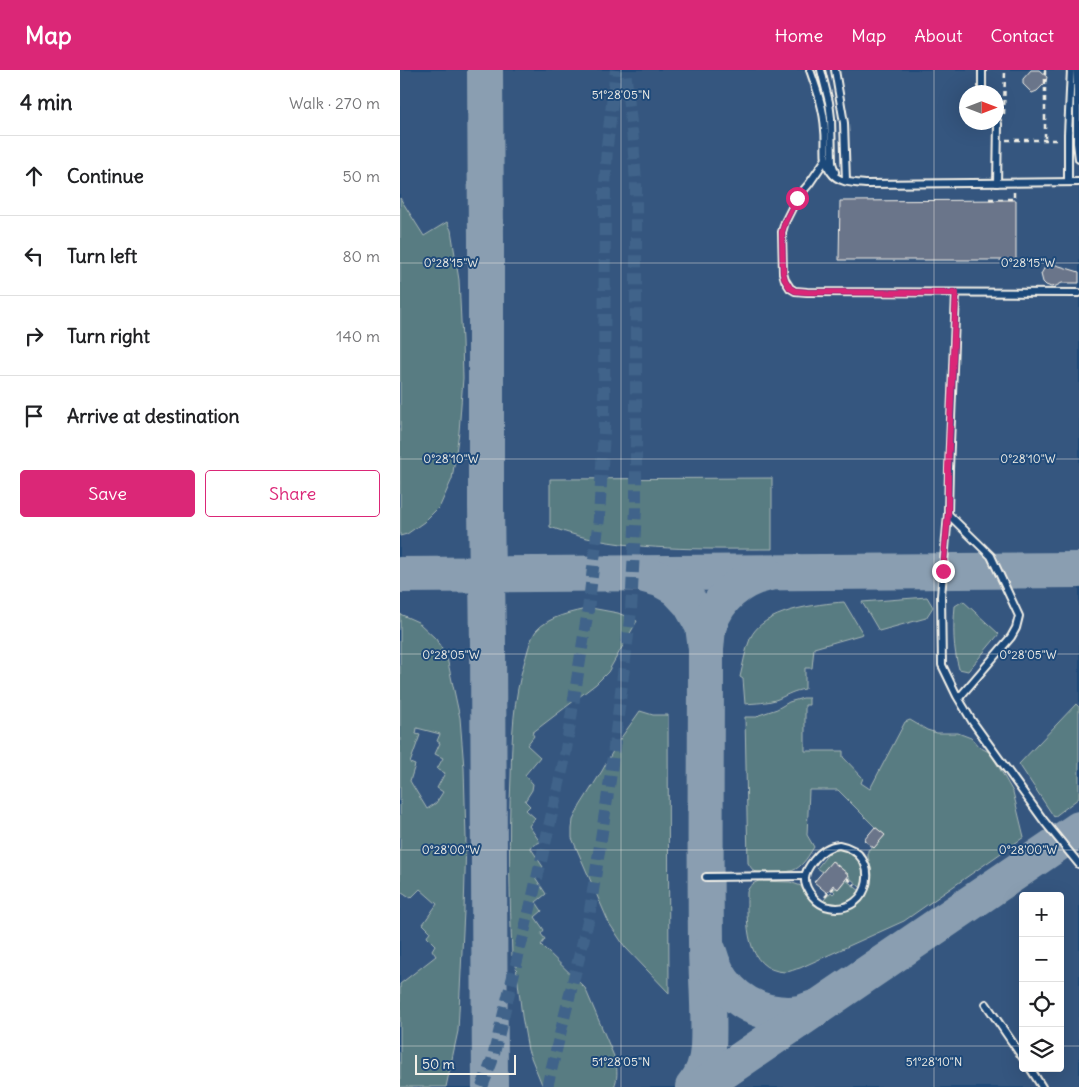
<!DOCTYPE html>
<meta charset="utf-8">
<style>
body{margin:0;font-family:Delius,sans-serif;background:#f2f2f2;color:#202124}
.controls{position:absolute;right:15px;bottom:15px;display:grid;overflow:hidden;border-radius:5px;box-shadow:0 5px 20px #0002}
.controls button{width:45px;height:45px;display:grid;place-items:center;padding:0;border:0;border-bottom:1px solid #e0e0e0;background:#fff;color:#202124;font:25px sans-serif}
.compass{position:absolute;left:559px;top:15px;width:45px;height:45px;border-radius:50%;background:#fff;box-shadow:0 5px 20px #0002;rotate:90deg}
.scale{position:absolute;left:15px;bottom:12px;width:101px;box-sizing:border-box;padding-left:5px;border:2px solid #f4f1e8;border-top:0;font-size:14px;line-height:18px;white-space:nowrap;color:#f4f1e8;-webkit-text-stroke:4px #1f4a7a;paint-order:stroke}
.stop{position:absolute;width:15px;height:15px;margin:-11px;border:4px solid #db2777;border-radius:50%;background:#fff}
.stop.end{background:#db2777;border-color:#fff;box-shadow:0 1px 5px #0008}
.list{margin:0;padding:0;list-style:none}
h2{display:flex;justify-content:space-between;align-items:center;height:65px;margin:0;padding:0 20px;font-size:21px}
h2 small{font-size:16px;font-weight:400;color:#757577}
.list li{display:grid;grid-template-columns:32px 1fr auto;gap:15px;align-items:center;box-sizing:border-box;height:80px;padding:0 20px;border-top:1px solid #e0e0e0}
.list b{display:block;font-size:19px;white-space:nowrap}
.list em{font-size:16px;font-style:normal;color:#757577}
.actions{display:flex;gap:10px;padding:15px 20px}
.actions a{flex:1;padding:11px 0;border:1px solid #db2777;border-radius:5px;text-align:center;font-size:18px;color:#db2777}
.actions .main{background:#db2777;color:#fff}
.icon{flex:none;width:28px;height:28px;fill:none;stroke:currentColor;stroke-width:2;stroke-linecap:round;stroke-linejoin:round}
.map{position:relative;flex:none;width:679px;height:1017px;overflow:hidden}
header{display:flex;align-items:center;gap:30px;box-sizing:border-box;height:70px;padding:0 25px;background:#db2777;color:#fff}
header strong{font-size:24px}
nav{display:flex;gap:28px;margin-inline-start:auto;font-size:18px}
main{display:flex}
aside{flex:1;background:#fff}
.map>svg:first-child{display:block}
.built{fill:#36577f;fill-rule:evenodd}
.green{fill:#597c82;stroke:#a6b6b5;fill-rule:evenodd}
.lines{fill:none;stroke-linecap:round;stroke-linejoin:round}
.taxiway{stroke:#8a9eb1;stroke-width:36}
.building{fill:#6b748a;stroke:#f4f1e8}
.minor-tunnel{stroke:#3f638a;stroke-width:12;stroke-dasharray:12 6;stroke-linecap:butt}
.service-casing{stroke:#f4f1e8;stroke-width:10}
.path{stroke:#f4f1e8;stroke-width:2.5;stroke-dasharray:5 4;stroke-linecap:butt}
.service{stroke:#1f4a7a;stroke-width:6}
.route{stroke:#db2777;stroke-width:6}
.ticks{fill:none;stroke:#f4f1e8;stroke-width:1;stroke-opacity:0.45}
.ticks-label{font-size:12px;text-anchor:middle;fill:#f4f1e8;stroke:#1f4a7a;stroke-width:4;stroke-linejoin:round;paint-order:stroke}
</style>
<header>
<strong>Map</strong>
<nav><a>Home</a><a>Map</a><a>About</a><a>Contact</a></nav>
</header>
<main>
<aside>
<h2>4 min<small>Walk · 270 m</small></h2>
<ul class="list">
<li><svg class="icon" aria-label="ahead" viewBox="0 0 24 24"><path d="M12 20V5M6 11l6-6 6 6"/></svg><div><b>Continue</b></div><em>50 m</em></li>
<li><svg class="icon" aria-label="left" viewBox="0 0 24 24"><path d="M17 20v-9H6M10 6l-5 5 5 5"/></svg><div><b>Turn left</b></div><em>80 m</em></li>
<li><svg class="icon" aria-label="right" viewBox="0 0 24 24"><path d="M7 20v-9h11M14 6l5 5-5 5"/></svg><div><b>Turn right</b></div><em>140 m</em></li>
<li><svg class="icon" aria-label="arrive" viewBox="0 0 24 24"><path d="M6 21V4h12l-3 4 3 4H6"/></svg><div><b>Arrive at destination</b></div></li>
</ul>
<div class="actions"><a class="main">Save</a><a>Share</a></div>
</aside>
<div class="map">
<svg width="679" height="1017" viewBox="0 0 679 1017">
<rect width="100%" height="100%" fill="#1f4a7a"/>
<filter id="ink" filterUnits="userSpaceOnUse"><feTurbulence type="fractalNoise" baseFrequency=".02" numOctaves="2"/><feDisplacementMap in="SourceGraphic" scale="10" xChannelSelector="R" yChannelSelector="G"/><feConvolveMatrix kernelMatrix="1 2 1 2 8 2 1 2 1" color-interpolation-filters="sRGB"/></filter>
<g filter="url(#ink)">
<!-- built -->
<path class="built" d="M0,0H679V1017H0ZM566,22H596V52H566ZM623,826H660V998H623Z"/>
<!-- green -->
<g class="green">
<polygon points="0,128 24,166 47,152 51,160 59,210 62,271 63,308 59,362 52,409 40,436 24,452 7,464 0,466"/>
<path d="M372,408V479C313,479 245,481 187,468C174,465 162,461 150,457V409Z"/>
<polygon points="527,527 533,537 526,548 479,561 462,532"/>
<path d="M563,531L599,564L568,601L559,599C553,578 553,557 555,536Z"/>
<path d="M444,532L463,564L414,578L412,598H405V619C393,621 389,624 378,629C368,633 355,633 345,634L343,609L340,607C343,595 345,581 350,569C361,540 417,534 444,532Z"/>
<path d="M191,538L218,543L237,551L208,602L196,614L132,663L134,666L127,675L140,687L125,705L133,714L132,720L125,731L130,736L126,740L135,748L129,756L140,772L130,777L143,797L133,804L146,824L136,832L142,841L135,847L144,860L141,864L145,869L141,875L185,918L216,991C217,1001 218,1008 214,1017H143L128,980L122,946L115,887L112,886C110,827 108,767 111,707C112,666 113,629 125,590C128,581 130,569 136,561C149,546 173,542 191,538Z"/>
<path d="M0,544L18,552L36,569L47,588L60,648L64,698L66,768L64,841L58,961L46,1017H0V914L36,886L32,880L35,875L27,867L30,861L23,854L37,834L20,819L11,828L2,822L0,824ZM17,658L40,664L37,671L40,673L35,684L43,688L37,699L45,703L37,718L43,722L36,733L27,739L10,711L15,695L10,693L20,665L16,664Z"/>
<path d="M403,628H409V635H405V681H443V687L463,708L461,713L470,719L505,652L510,650L527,660L537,663H558L571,668L579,677L589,682L593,687L613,722L624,767L504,851L400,898C395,899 390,902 385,902C344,900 347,851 347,822C349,816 353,813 359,811L390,812L401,816L404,822L412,831L418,835L440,840L454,836L465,826L470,814L472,804L471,798L468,787V780L473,777L474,778L485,765L475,757L438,720H409L407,765L414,777C409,785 404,794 396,799C390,803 362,804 356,802C352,800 350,796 348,793L345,647H357L359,645L377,639L389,632Z"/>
<polygon points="676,634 679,637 679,728 654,747 619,694"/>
<polygon points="240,641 253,645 268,645 269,923 225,877 209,853 172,768 172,759 173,750 180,736 202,701 218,672"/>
<path d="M436,779C456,778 470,800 461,818L449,807V805L433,791L423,802L417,798L428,784Z"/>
<path d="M446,810L460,821C451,833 436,838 423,831L431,822L433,824L435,822L433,820L436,818L438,819Z"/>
</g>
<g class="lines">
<!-- taxiway -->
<g class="taxiway">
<polyline points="85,0 86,170 86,437 88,574 90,1017"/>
<polyline points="0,505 679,500"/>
<path d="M245,505L260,509L276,518L290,533L303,556L306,579C306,676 305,774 306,872C306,907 310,943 308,978C307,992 302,1007 293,1017"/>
<path d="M306,579C307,571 307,562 309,555C318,528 339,510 366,504"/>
<path d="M309,882C317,912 338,935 369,942C379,944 390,945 400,943C405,942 410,939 414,938"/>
<polyline points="301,1017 679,759"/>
</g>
</g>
<!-- building -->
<g class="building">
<polygon points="631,0 639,0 647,7 646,12 637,21 632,23 623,14 623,9"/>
<polygon points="616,130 616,190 439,190 440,131"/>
<polygon points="653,194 679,202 679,213 662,213 656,216 651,217 646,215 643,212 641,204 645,197 649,195"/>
<polygon points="475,757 485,765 474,778 464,770"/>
<polygon points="432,791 449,805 438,819 433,815 427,823 414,812"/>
</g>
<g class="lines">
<!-- minor-tunnel -->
<g class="minor-tunnel">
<polyline points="82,1017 92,991 131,834 164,692 188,540 199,448 204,361 205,118 207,76 216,0"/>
<polyline points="147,1017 189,847 210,710 231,541 236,438 236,113 233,70 225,0"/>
</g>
<!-- service casing -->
<g class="service-casing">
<g id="service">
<path d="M410,0C417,20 424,39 425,60C427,74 422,90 431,102C438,113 455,113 467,114L679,112"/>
<polyline points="421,0 429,32 431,48 432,93 435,102"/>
<polyline points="435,0 444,53 446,111"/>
<polyline points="582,0 582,22"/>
<polyline points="677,0 677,73 679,89"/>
<polyline points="596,48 598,54 597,113"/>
<polyline points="426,89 409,114 397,128 385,152 382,162 383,203 385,210 390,218 395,221 407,222 679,223"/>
<polyline points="668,112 668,64 671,0"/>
<polyline points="556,223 549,399 548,444 541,526 542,595 557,626 572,651 644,751 679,794"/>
<polyline points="548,444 591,486 619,546 616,558 611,567 559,628"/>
<path d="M439,775C484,783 471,846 429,837C422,836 417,832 413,827C401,813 403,803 414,790C421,781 428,776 439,775Z"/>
<polyline points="306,807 405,806"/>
<polyline points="586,934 623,988"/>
<polyline points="630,998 642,1017"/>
</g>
</g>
<!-- path -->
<g class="path">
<polyline points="645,0 645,70"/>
<polyline points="604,44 605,0"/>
<polyline points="606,70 658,70"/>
<polyline points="589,129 614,129 614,121"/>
<polyline points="447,808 455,815"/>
<polyline points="425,827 434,817"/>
</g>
<!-- service -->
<use href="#service" class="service"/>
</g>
</g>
<g class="lines" filter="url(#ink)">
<!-- route -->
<polyline class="route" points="397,128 385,152 382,162 383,203 385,210 390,218 395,221 407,222 556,223 548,399 548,444 543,501"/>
</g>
<!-- ticks -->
<path class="ticks" d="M221,0V1017M534,0V1017M0,193H679M0,389H679M0,584H679M0,780H679M0,976H623M660,976H679"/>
<g class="ticks-label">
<text x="221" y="29">51°28'05"N</text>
<text x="628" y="197">0°28'15"W</text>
<text x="51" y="197">0°28'15"W</text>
<text x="51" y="393">0°28'10"W</text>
<text x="628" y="393">0°28'10"W</text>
<text x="51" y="589">0°28'05"W</text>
<text x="628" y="589">0°28'05"W</text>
<text x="51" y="784">0°28'00"W</text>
<text x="628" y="784">0°28'00"W</text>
<text x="221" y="996">51°28'05"N</text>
<text x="534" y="996">51°28'10"N</text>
</g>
</svg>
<div class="controls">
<button>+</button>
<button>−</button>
<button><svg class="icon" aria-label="locate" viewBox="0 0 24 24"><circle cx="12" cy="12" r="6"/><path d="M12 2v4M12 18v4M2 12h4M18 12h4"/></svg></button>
<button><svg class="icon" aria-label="layers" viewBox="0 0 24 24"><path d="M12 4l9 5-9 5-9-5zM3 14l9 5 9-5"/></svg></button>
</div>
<svg class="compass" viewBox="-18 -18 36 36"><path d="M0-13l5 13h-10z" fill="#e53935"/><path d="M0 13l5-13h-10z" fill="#757577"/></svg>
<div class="scale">50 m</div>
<div class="stop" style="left:397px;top:128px"></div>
<div class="stop end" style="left:543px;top:501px"></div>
</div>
</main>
